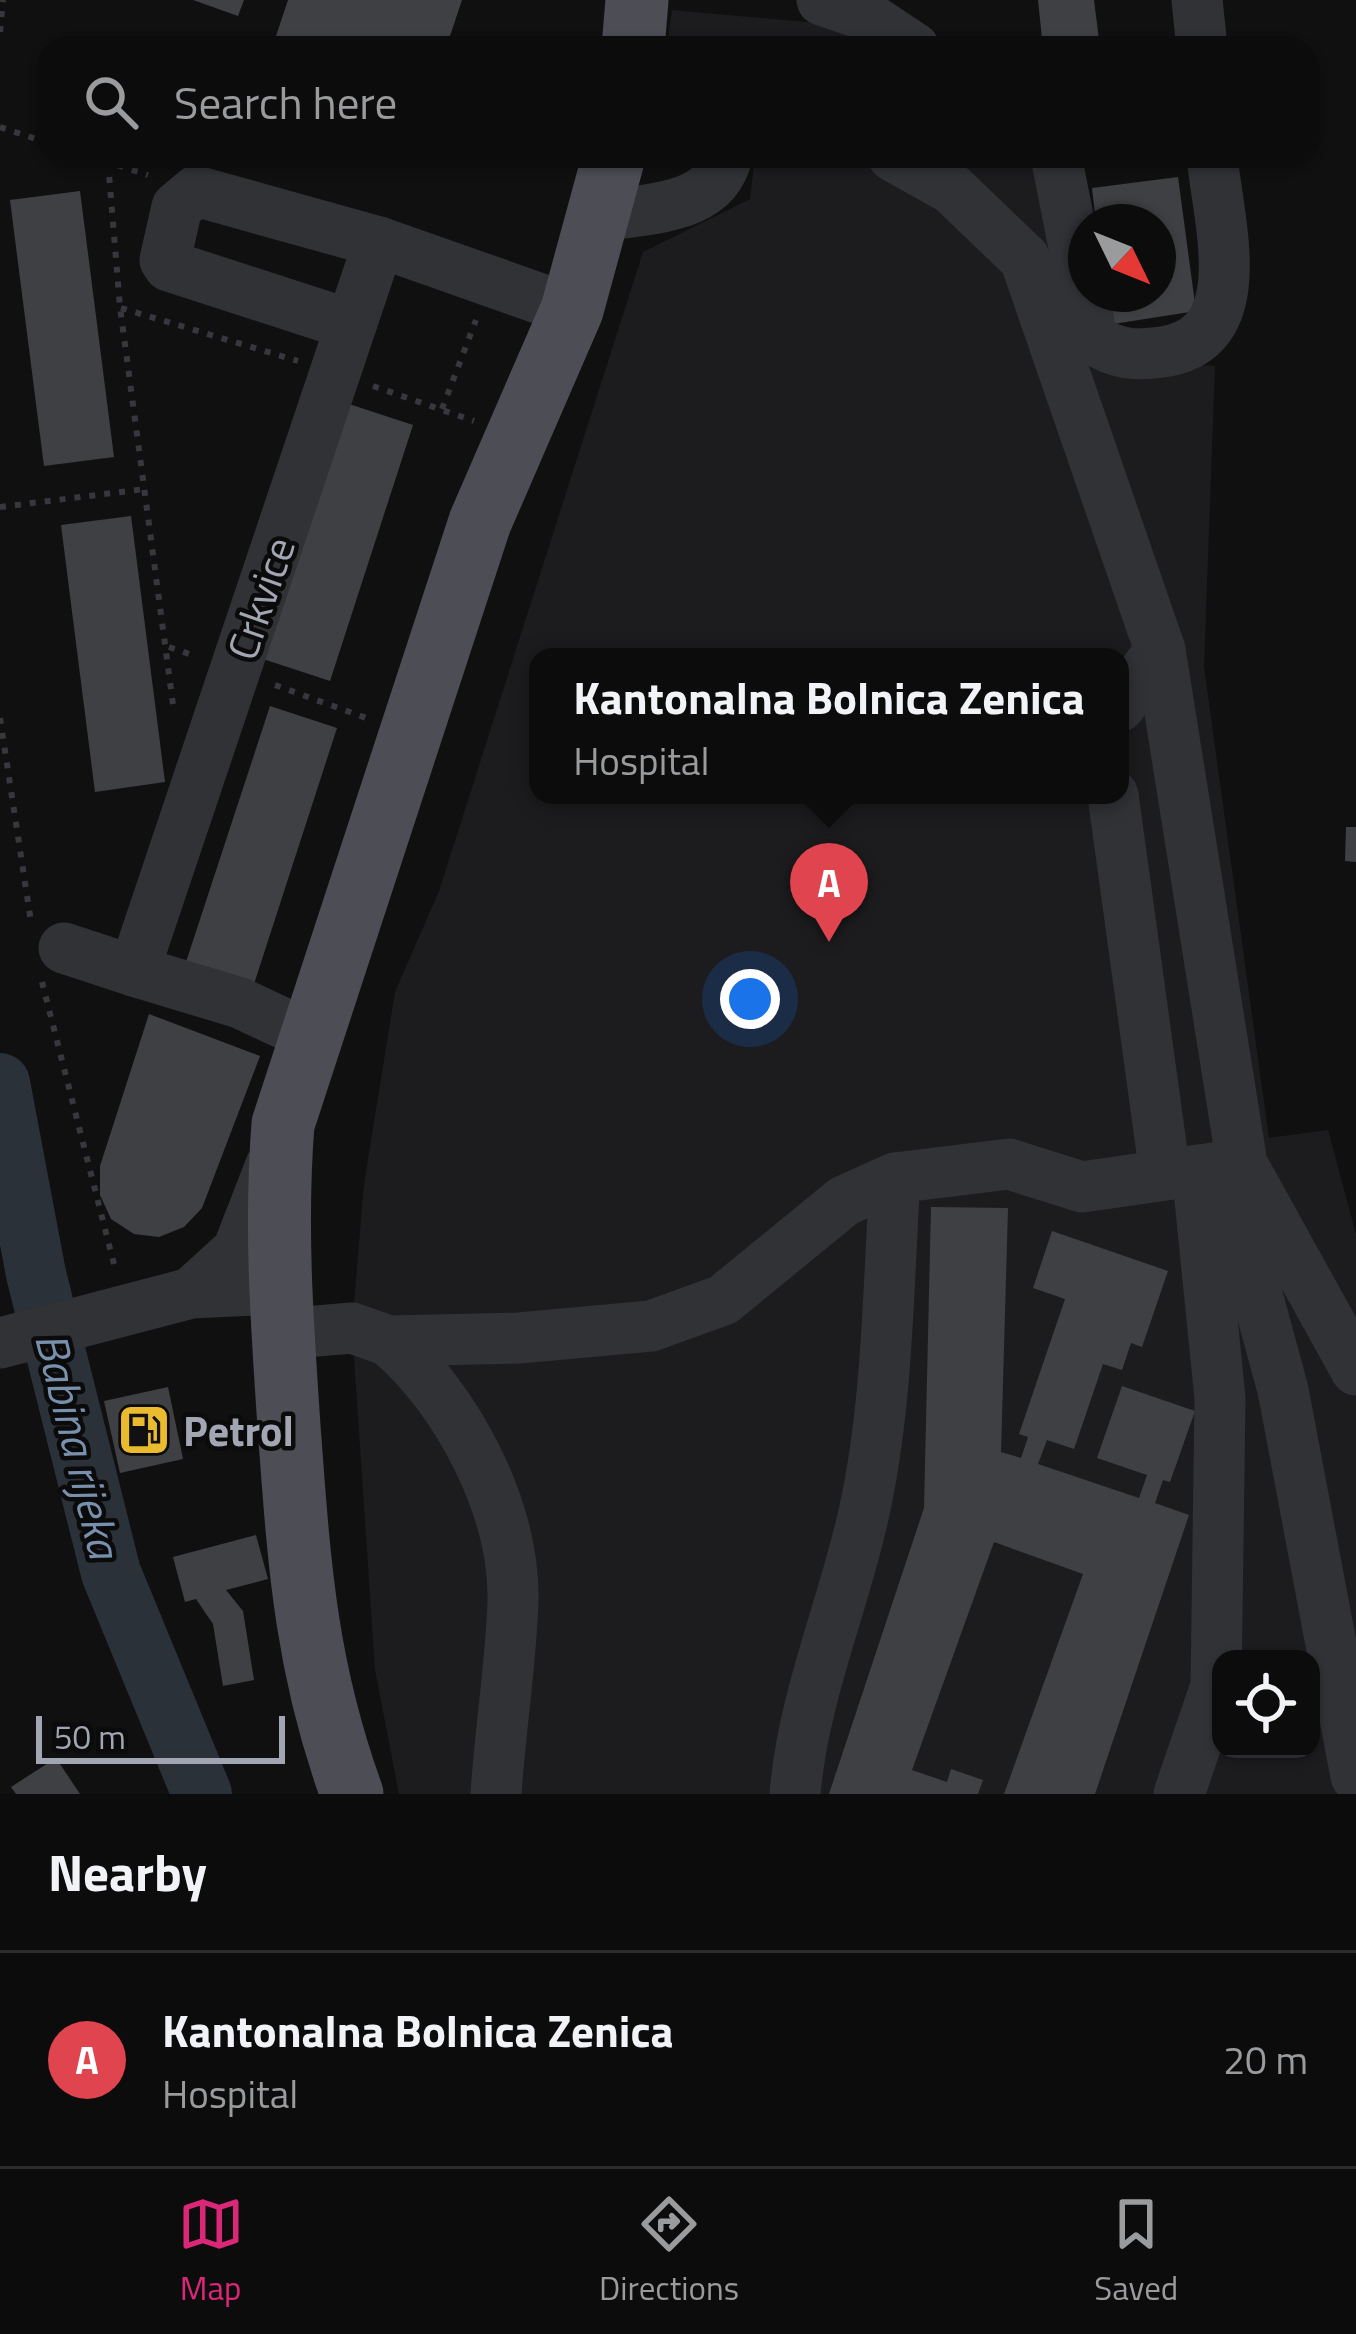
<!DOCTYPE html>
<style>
body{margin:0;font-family:"Titillium Web",sans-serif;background:#151516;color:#f1f3f6}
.controls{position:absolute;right:36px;bottom:36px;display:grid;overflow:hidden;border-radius:24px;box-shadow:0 3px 9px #0004}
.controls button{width:108px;height:108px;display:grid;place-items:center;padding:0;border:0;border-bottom:3px solid #2c2c2e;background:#0c0c0d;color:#f1f3f6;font:60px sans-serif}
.compass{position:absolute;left:1068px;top:204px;width:108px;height:108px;border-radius:50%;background:#0c0c0d;box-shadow:0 3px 9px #0004;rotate:133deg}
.scale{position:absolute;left:36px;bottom:30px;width:249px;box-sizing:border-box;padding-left:12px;border:6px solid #a2a5b2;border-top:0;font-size:33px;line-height:42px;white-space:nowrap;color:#a2a5b2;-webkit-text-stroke:9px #0b0b0c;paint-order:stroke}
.you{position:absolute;left:750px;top:999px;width:42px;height:42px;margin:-30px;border:9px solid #fff;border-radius:50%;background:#1a73e8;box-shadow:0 0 0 18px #1a73e833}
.badge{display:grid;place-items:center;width:78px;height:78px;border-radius:50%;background:#db2777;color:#fff;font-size:39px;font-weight:700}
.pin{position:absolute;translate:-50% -99px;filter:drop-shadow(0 3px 6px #0008)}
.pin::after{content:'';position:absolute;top:63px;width:42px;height:36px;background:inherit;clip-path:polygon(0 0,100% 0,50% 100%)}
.popup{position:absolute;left:529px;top:648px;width:600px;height:156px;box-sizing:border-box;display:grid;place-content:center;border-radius:24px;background:#0c0c0d;filter:drop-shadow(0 3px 9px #0005);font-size:39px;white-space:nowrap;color:#9a9b9d}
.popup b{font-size:45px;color:#f1f3f6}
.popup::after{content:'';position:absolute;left:50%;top:100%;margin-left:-24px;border:24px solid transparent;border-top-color:#0c0c0d}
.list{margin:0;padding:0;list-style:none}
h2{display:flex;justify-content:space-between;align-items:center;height:156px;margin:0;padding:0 48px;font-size:51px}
h2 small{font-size:39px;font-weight:400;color:#9a9b9d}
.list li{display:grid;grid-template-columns:78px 1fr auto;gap:36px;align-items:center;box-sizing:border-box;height:216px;padding:0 48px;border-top:3px solid #2c2c2e}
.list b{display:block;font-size:45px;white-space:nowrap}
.list p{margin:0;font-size:39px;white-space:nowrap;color:#9a9b9d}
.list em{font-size:39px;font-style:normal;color:#9a9b9d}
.icon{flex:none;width:66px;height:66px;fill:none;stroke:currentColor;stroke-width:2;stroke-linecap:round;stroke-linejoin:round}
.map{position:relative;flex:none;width:1356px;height:1794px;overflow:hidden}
.search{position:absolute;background:#0c0c0d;box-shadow:0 3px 9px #0004;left:36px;right:36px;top:36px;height:132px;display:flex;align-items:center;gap:30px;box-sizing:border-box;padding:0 42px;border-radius:36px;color:#9a9b9d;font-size:45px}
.sheet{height:372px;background:#0c0c0d}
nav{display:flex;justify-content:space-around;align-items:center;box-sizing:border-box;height:168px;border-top:3px solid #2c2c2e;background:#0c0c0d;font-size:33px;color:#9a9b9d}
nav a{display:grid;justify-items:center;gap:6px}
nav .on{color:#db2777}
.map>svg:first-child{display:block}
.built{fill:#1c1c1e;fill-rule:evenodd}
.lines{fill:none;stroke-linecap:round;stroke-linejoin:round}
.river{stroke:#2a3139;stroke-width:60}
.building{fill:#3f4044}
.path{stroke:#37383d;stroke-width:6;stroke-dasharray:6 9;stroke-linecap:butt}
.minor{stroke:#313236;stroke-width:51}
.major{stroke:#4d4e55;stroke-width:63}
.labels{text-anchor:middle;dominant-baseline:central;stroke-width:9;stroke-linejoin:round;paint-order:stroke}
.street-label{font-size:42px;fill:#a2a5b2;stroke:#0b0b0c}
.poi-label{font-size:42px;font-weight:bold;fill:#a2a5b2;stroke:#0b0b0c;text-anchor:start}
.water-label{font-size:45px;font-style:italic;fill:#7990ad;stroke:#0b0b0c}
</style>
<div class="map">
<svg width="1356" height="1794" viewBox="0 0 1356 1794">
<rect width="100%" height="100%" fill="#101011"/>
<!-- built -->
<g class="built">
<polygon points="672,10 840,25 874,48 667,48"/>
<path d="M755,156H1032L1096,357L1215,366L1204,667L1269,1138L1328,1130L1356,1234V1794H399L375,1670L352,1328L364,1184L395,992L439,891L643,252L750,199ZM538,657H1120V795H538ZM1221,1659H1311V1749H1221Z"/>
</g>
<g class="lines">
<!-- river -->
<polyline class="river" points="0,1083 36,1274 111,1573 202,1794"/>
</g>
<!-- building -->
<g class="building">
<polygon points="193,0 244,0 238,16"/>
<polygon points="288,0 462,0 446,48 272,48"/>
<polygon points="1038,0 1094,0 1100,48 1043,48"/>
<polygon points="1178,177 1196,311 1107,325 1104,294 1158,294 1158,222 1096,222 1092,188"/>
<polygon points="80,191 114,457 44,466 10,200"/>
<polygon points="346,403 413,425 330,681 263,659"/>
<polygon points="131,516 165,782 95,792 61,525"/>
<polygon points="270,706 337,728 254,984 186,962"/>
<polygon points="1346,827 1356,827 1356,862 1345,861"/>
<polygon points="149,1014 260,1056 202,1208 184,1227 159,1237 134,1234 111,1219 100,1195 100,1166"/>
<polygon points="931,1207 1008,1208 1001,1452 1021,1458 1028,1437 1019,1434 1065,1299 1033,1288 1052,1231 1168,1271 1142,1347 1131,1343 1122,1370 1103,1364 1074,1449 1047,1440 1038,1464 1139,1498 1147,1475 1097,1458 1122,1386 1195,1411 1170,1482 1163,1480 1155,1503 1189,1515 1095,1794 1004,1794 1083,1574 994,1542 912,1770 947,1782 951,1769 983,1780 978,1794 829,1794 924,1508"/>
<polygon points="168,1387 183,1459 120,1473 104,1401"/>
<polygon points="256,1535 268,1579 226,1590 243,1611 254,1680 223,1686 213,1624 196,1599 185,1602 173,1557"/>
<polygon points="56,1758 80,1794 16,1794 11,1787"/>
</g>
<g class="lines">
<!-- path -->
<g class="path">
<polyline points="0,32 3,0"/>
<polyline points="0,127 48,143"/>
<polyline points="89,156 148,175"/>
<polyline points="108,162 120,307 174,712"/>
<polyline points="121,308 298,361"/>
<polyline points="373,386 474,421"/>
<polyline points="442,409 476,320"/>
<polyline points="0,507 145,489"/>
<polyline points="169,647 195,656"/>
<polyline points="275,685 369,719"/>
<polyline points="0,718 31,922"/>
<polyline points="42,982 116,1272"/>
</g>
<!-- minor -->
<g class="minor">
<polyline points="822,0 863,14 914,48"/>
<polyline points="1197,0 1202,48"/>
<polyline points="893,156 952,189 1025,259 1160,650 1242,1164 1356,1370"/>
<path d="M1056,156L1092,338C1114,354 1135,356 1162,352C1255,339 1218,222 1212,156"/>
<path d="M599,217C649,207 714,211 727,156"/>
<polyline points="351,325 169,266 165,260 177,207 196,191 379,242"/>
<polyline points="1120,706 1160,650"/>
<polyline points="1113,795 1165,1174"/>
<polyline points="64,948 134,971"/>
<polyline points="308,1035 240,1003 134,971 379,242 572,310"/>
<polyline points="1224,1173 1283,1390 1356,1776"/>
<polyline points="191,1293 238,1250 271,1165"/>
<polyline points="282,1334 352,1328 389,1341 519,1338 651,1326 723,1300 844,1201 895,1178 1009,1164 1082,1187 1242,1164"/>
<path d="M389,1341C457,1399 515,1509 513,1601C511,1665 500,1730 496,1794"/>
<polyline points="0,1343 191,1293 278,1289"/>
<path d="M795,1794C803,1698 842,1610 863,1517C888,1407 888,1290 895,1178"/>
<polyline points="1179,1794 1216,1686 1220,1398 1197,1170"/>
</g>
<!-- major -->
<g class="major">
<polyline points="633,48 637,0"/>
<path d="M352,1794C305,1665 299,1561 289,1426C282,1324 275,1226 283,1124L480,522L572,310L614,156"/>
</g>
</g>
<!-- icons -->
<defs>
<g id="fuel-square" transform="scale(2.7)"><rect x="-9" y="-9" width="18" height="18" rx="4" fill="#ebbb2f" stroke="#0b0b0c"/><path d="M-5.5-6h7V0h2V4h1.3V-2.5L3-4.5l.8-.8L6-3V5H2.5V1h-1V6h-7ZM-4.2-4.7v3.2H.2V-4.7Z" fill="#111"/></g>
</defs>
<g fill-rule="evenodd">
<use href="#fuel-square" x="144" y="1430"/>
</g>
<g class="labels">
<!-- street labels -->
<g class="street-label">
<text transform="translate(260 598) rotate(-71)">Crkvice</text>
</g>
<!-- poi labels -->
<g class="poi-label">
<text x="183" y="1430">Petrol</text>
</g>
<!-- water labels -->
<g class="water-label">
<text transform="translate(79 1445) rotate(76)">Babina rijeka</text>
</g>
</g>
</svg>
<div class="controls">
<button><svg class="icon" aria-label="locate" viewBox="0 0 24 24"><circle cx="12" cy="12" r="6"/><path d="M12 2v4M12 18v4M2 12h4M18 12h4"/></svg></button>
</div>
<svg class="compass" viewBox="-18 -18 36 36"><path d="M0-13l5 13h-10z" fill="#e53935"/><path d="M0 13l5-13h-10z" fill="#9a9b9d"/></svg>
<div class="scale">50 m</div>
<div class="you"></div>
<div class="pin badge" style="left:829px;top:942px;background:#e0444e">A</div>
<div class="popup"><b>Kantonalna Bolnica Zenica</b>Hospital</div>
<div class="search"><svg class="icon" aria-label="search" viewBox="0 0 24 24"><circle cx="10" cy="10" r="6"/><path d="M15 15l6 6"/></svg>Search here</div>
</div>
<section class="sheet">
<h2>Nearby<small></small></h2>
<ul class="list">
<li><span class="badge" style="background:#e0444e">A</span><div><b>Kantonalna Bolnica Zenica</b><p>Hospital</p></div><em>20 m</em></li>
</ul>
</section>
<nav>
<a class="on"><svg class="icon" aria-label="map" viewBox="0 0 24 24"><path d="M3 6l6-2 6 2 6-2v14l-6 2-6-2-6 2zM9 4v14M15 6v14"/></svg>Map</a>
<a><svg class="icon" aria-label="directions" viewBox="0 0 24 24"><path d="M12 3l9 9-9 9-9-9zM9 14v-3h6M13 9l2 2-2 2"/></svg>Directions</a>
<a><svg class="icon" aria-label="saved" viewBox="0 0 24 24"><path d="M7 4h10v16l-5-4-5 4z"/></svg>Saved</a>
</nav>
